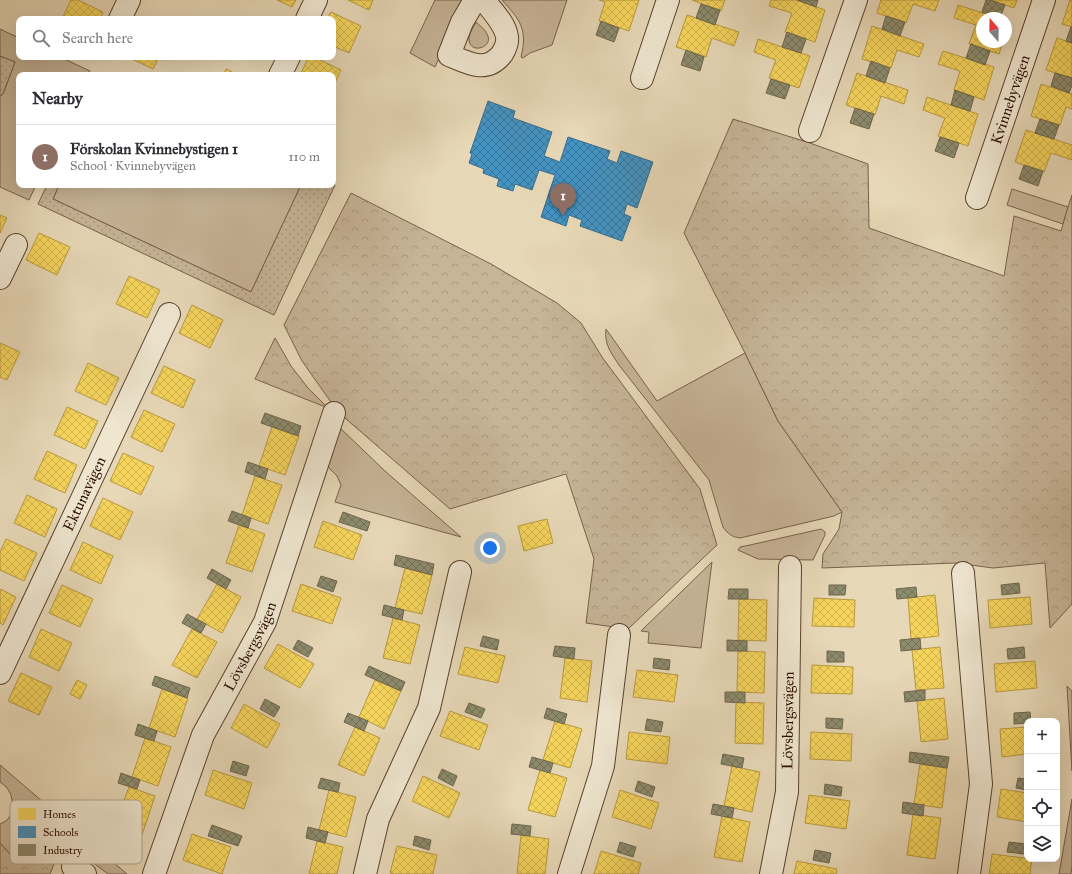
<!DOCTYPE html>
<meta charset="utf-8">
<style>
body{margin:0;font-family:"IM FELL Great Primer",serif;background:#f7f7f7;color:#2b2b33}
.controls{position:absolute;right:12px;bottom:12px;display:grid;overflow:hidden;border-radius:8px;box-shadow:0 4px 16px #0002}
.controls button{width:36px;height:36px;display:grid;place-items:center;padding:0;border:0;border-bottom:1px solid #e1e1e2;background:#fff;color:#2b2b33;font:20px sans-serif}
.compass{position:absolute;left:976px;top:12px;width:36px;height:36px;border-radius:50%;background:#fff;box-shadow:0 4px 16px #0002;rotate:340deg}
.you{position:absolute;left:490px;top:548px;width:14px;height:14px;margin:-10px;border:3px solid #fff;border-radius:50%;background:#1a73e8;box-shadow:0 0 0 6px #1a73e833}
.badge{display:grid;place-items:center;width:26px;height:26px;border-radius:50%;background:#b45309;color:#fff;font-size:13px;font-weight:700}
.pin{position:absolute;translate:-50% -33px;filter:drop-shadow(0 1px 2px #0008)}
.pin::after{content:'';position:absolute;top:21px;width:14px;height:12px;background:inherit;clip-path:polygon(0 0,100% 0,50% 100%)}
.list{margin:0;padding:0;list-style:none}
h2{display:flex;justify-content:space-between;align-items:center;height:52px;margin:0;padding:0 16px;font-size:17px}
h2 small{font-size:13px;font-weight:400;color:#7c7c81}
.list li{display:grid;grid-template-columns:26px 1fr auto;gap:12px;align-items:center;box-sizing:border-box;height:64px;padding:0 16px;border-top:1px solid #e1e1e2}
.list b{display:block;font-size:15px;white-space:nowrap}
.list p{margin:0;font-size:13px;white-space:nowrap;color:#7c7c81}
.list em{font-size:13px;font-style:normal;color:#7c7c81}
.icon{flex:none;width:22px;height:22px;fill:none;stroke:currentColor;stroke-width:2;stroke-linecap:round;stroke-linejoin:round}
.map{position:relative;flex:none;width:1072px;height:874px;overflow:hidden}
.search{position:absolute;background:#fff;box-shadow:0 4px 16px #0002;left:16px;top:16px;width:320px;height:44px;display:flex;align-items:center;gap:10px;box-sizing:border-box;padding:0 14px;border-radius:8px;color:#7c7c81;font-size:15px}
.panel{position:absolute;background:#fff;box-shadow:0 4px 16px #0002;left:16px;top:72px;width:320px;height:116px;border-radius:8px}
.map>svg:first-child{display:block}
.green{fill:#c7b598;stroke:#79614c}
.forest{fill:url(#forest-crowns);stroke:#79614c}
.park{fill:url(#park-dots);stroke:#79614c}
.homes{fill:url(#homes-cross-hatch);stroke:#b99940}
.schools{fill:url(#schools-cross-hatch);stroke:#3c6b88}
.industry{fill:url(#industry-cross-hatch);stroke:#6f664d}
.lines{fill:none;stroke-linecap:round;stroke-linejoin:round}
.street-casing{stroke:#5a402e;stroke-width:24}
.street{stroke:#efe6d0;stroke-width:22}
.labels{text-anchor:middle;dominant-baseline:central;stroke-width:4;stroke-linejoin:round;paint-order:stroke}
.street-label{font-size:15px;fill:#2b0d00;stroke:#efe6d0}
.key{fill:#efe6d0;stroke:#b4a592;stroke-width:1}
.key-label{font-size:11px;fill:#2b0d00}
</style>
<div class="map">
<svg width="1072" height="874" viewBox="0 0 1072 874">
<defs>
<pattern id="forest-crowns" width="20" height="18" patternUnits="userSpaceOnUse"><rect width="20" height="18" fill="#c7b598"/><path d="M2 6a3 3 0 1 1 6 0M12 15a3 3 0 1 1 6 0" fill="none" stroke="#ab9a81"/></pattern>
<pattern id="park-dots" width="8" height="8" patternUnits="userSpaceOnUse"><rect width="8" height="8" fill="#c7b598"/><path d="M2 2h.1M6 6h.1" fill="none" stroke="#ab9a81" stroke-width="1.8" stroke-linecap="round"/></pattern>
<pattern id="homes-cross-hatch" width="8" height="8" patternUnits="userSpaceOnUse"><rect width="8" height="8" fill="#f6d55c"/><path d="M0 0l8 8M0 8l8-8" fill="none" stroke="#d3b64e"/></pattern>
<pattern id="schools-cross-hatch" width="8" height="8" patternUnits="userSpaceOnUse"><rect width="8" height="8" fill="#4393c3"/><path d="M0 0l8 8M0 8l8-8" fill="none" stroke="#38769c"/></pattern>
<pattern id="industry-cross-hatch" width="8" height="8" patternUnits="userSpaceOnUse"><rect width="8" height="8" fill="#8c8c6e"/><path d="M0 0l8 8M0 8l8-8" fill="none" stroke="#737158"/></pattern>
</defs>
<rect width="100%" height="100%" fill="#e7d8b7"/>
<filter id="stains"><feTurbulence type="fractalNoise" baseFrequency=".005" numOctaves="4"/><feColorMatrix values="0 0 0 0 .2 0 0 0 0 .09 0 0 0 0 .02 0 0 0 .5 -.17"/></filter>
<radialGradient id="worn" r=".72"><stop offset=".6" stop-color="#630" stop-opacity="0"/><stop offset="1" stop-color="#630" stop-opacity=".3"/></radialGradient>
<!-- green -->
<g class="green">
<polygon points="435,0 466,0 435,67 410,53"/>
<path d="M502,0H567L552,45L530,53L523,58L521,57C528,29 520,20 502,0Z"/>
<path d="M476,22C480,26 485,29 487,34C495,47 470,55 469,40C468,34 474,27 476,22Z"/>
<polygon points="0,29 19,38 19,57 60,57 90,71 88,75 19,75 19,185 36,185 29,200 0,187 0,96 3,94 15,62 0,56"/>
<polygon points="59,185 301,185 251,292 53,199"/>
<polygon points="1012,189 1068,207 1063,224 1007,205"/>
<path d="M606,329L657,401L745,353L778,421L842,512L834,516L740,538C732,537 728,534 723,527L709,480L619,365C611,353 604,344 606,329Z"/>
<polygon points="338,426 386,472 461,537 335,502 341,485 337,476 329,468 327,462"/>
<polygon points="821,529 825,532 825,535 813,560 758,559 738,550 740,547 750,545"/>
<polygon points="712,562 701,648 648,643 649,632 641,631"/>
<polygon points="1067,686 1072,691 1072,771"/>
<path d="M0,765L127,874H108L79,852L71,850L63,852L55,861L34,862H17L0,843V824C2,823 4,822 6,821C14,814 14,799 9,791C7,787 3,784 0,782Z"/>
<polygon points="1072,799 1072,865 1071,874 1059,874"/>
</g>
<!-- forest -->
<g class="forest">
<polygon points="733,119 810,143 868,164 869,228 1004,276 1014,216 1061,231 1068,207 1072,195 1072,604 1050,628 1045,563 993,568 956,563 822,568 823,554 839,529 842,512 778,421 745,353 684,233"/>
<polygon points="351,193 491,264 557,303 581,323 602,357 700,489 717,545 628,629 586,623 594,559 566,474 450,509 338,412 302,361 284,325"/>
<polygon points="275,338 291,366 308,388 328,408 255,379"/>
<polygon points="0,843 17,862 34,862 55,861 50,874 0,874"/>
</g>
<!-- park -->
<g class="park">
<polygon points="0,56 15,62 3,94 0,96"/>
<polygon points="333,184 335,185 274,315 38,204 47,185 59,185 53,199 251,292 301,185 333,185"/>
</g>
<!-- homes -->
<g class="homes">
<polygon points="71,0 78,0 103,12 100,19 62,19"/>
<polygon points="277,0 296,0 292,7"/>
<polygon points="348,0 373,0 369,10"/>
<polygon points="599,0 639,0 629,31 599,21 605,2"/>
<polygon points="692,0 725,0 721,11"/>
<polygon points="771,0 797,0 825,10 815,42 785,32 792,13 769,6"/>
<polygon points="881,0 939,0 935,11 913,4 906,23 877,13"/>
<polygon points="990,0 1017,0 1014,8"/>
<polygon points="1070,0 1072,0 1072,27 1062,24"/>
<polygon points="958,5 999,18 982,18 982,42 1003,42 999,54 969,44 976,25 954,18"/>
<polygon points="331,12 361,26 349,53 333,46 333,19 327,19"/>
<polygon points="687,15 739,32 734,46 712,38 706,57 676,47"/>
<polygon points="872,26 924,44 919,57 897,50 891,68 862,59"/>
<polygon points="1057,38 1072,43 1072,78 1046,70"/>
<polygon points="758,39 810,56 799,88 769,78 776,60 754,52"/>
<polygon points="943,51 994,67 984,100 954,90 960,71 938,64"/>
<polygon points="128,57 159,57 153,69"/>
<polygon points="309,57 314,57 341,70 333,87 333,75 300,75"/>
<polygon points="226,69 238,75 224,75"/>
<polygon points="857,73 908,90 904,104 881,96 875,115 846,105"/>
<polygon points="1041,84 1072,94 1072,109 1066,107 1060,125 1031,116"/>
<polygon points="927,97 978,114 968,146 938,136 945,118 923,110"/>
<polygon points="1026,130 1072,145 1072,160 1051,153 1044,172 1015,162"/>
<polygon points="0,215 7,218 0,233"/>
<polygon points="39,233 70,247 57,275 26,260"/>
<polygon points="129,276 160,290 147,318 116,304"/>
<polygon points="192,305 223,320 210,348 179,333"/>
<polygon points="0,343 20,352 7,380 0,377"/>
<polygon points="88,363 119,378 106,405 75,391"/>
<polygon points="164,366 195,380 183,408 151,393"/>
<polygon points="67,407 98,421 85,449 54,435"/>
<polygon points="144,410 175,424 162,452 131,437"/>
<polygon points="272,427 299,436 285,475 259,466"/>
<polygon points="47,451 77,465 65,493 34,479"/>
<polygon points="123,453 154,467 141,495 110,481"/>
<polygon points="255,476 282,485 268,524 242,515"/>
<polygon points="27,495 57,509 45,537 14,523"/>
<polygon points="103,498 133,512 120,540 90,526"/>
<polygon points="547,519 553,543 524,551 518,526"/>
<polygon points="323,521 362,535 353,560 314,547"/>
<polygon points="239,525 265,534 252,572 226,563"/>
<polygon points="6,539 37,553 24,581 0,570 0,552"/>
<polygon points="83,542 113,556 101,584 70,570"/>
<polygon points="405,568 432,575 422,614 395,608"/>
<polygon points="217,584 241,597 222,633 197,619"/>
<polygon points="301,584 341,598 332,624 292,611"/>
<polygon points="62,585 93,599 80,627 49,613"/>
<polygon points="0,589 16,597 3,625 0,623"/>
<polygon points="935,595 939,636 911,639 908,598"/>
<polygon points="1030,597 1032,624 990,628 988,600"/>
<polygon points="814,598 855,600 854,627 812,626"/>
<polygon points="739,599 767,600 766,641 738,640"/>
<polygon points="393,618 420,625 410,664 383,658"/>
<polygon points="41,629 72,643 59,671 29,657"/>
<polygon points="192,629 217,642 197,678 172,665"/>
<polygon points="278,644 314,664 300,688 264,668"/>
<polygon points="465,647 505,656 498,683 458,674"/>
<polygon points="940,647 944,688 916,690 912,650"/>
<polygon points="738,651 765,652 764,693 737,692"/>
<polygon points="565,658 592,661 587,702 560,698"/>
<polygon points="1035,661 1037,688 996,692 994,664"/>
<polygon points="812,665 853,667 852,694 811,693"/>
<polygon points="637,670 678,675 674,702 633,697"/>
<polygon points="21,673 52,687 39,715 8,701"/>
<polygon points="77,680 87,685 80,699 70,694"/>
<polygon points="375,680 401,691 384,729 359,717"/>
<polygon points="162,689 188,698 175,737 149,728"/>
<polygon points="944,698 948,739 921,742 917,701"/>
<polygon points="736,702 764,703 763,744 735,743"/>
<polygon points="244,704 280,724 267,748 231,728"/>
<polygon points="450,711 488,725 479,750 440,736"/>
<polygon points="555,721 582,729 570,768 543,760"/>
<polygon points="355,727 380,738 364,776 338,765"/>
<polygon points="1027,727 1027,754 1002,757 1000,729"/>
<polygon points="629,732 670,737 667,764 626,759"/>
<polygon points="811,732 852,734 851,761 810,759"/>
<polygon points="145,738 171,747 158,786 132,777"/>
<polygon points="920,764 947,768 942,808 914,804"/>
<polygon points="732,766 760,772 752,812 724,806"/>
<polygon points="213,770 252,783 244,809 205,795"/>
<polygon points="540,770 567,778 555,817 528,810"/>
<polygon points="423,776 460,793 449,818 412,801"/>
<polygon points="129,787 155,796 142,835 115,825"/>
<polygon points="1001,789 1027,793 1027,822 997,817"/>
<polygon points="329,790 356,797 346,837 319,830"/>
<polygon points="620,790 659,803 651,829 612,817"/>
<polygon points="809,795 850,801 846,829 805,823"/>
<polygon points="913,814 941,818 935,859 907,855"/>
<polygon points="722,816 750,822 742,862 714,857"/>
<polygon points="192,834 231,847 222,874 183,860"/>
<polygon points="521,835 549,839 545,874 517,874"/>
<polygon points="317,841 343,847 337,874 309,874"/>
<polygon points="397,846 437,855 433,874 394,874 390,873"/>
<polygon points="601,851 641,863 638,874 594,874"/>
<polygon points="992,854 1032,859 1030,874 989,874"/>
<polygon points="797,861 837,869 836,874 794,874"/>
</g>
<!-- schools -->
<polygon class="schools" points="488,101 515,111 513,118 552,132 544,156 560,162 568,137 610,151 607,159 617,163 621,151 653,162 637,208 627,204 624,214 631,217 622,241 580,226 582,220 569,215 566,226 541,217 555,175 539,170 532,190 515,184 513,191 497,186 499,179 483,173 484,169 469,163 472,154 470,153"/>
<!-- industry -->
<g class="industry">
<polygon points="797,0 818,0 816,7"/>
<polygon points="986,0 990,0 1005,5 1000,18 982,12"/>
<polygon points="701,4 720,10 715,25 696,18"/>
<polygon points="886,16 905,22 900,36 882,29"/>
<polygon points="601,21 619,28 614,42 596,35"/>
<polygon points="1071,27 1072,27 1072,43 1066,41"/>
<polygon points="787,32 806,39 801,53 782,47"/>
<polygon points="971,44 990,51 985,65 966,58"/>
<polygon points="686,50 704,57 700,71 681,65"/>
<polygon points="871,61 890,68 885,83 866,76"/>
<polygon points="1055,73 1072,78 1072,85 1069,93 1051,86"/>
<polygon points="771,79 790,85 785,99 766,93"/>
<polygon points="955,90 974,97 970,111 951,105"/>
<polygon points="855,108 874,114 869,129 850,123"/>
<polygon points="1040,119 1059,125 1054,139 1035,133"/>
<polygon points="940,137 959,143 954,158 935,151"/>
<polygon points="1024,165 1043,171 1038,186 1019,179"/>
<polygon points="265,413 301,426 298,436 261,423"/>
<polygon points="248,462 268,469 265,479 245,472"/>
<polygon points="232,511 251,518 248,528 228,521"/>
<polygon points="343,512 370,522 367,531 339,522"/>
<polygon points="396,555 434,564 432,575 394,565"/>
<polygon points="212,569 231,580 226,589 207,578"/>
<polygon points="321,576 337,581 333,592 317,586"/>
<polygon points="1019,583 1020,593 1002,595 1001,585"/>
<polygon points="829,585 846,585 845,595 829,595"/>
<polygon points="916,587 917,597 897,599 896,589"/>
<polygon points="729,589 748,589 748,599 728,599"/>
<polygon points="384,605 404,610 402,620 382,615"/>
<polygon points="187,614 206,624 201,633 182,623"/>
<polygon points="483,636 499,640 497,650 480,646"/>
<polygon points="920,638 921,649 901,651 900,640"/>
<polygon points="298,640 313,648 308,657 293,649"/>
<polygon points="727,640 747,641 747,651 727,651"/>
<polygon points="555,646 575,648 574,659 553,656"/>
<polygon points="1024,647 1025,658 1008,659 1007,649"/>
<polygon points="827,651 844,652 844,662 827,662"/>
<polygon points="654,658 670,660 669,670 653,668"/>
<polygon points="369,666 405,682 401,691 365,675"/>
<polygon points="155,676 190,688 187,698 152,685"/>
<polygon points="925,690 925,700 905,702 904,692"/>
<polygon points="725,692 745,692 745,703 725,702"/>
<polygon points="265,699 280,707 274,717 260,709"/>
<polygon points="469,703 485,709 481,718 465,712"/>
<polygon points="547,708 567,714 564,724 544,718"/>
<polygon points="1030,712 1031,721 1027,721 1027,723 1014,724 1014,713"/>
<polygon points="348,713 368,721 364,731 344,722"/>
<polygon points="826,718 843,719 842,729 826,728"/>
<polygon points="647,719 663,722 661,732 645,730"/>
<polygon points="138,724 157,731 154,741 135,735"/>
<polygon points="910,752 949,757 947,768 909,762"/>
<polygon points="723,754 744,758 742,768 721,764"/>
<polygon points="532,757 553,763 550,773 529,767"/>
<polygon points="233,761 249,766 246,776 230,771"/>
<polygon points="442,769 457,776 453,786 438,778"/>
<polygon points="121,773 140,780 137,789 118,783"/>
<polygon points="321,778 340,783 338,792 318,788"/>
<polygon points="1018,778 1027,779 1027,790 1016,788"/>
<polygon points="638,781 655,787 652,797 635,791"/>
<polygon points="825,784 842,787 841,796 824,794"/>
<polygon points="903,802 924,805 923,816 902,813"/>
<polygon points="713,804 734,808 732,818 711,814"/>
<polygon points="512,824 531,826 530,836 511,834"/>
<polygon points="212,825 242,836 238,846 208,836"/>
<polygon points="308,827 328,832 325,843 306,838"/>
<polygon points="415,836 431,840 429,850 413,845"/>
<polygon points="620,842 636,847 633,857 617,852"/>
<polygon points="1009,842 1026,844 1024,854 1007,852"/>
<polygon points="815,850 831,853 829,863 813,860"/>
</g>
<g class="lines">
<!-- street casing -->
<g class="street-casing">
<g id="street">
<path d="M475,0L462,22L449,55C468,63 486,74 502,54C505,49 508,43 507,37C505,23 492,11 484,0"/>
<polyline points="120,19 129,0"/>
<polyline points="307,19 316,0"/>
<polyline points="280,75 289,57"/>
<polyline points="642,78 668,0"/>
<polyline points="810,131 856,0"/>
<path id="s1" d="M977,198L1044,0"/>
<polyline points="0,278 16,245"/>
<polyline points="963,573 981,784 969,874"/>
<path id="s2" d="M0,673L169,314"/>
<polyline points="73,867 85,874"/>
<path id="s3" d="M154,874L203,735L265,622L334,413"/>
<polyline points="365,874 378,819 429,708 460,572"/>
<polyline points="569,874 603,766 619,635"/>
<path id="s4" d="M771,874L787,792L790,567"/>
</g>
</g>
<!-- street -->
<use href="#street" class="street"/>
</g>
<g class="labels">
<!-- street labels -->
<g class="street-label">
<text stroke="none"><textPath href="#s1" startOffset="104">Kvinnebyvägen</textPath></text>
<text stroke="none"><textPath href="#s2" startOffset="198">Ektunavägen</textPath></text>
<text stroke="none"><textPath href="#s3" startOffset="248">Lövsbergsvägen</textPath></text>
<text stroke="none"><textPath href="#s4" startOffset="155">Lövsbergsvägen</textPath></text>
</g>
</g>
<!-- legend -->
<rect x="10" y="800" width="132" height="64" rx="6" class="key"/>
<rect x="18" y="808" width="18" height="12" fill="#f6d55c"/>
<rect x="18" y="826" width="18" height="12" fill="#4393c3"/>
<rect x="18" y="844" width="18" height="12" fill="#8c8c6e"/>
<g class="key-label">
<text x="43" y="818">Homes</text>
<text x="43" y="836">Schools</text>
<text x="43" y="854">Industry</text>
</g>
<rect width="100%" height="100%" filter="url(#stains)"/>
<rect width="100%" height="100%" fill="url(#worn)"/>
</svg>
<div class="controls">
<button>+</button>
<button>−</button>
<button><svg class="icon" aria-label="locate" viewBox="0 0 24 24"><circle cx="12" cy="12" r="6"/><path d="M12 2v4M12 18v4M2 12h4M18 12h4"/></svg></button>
<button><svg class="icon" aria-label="layers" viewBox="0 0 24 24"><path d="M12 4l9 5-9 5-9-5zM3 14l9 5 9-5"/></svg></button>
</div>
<svg class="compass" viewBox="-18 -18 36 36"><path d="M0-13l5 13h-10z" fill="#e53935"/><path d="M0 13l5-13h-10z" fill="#7c7c81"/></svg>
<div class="you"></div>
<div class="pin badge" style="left:563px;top:216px;background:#8d6e63">1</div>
<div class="search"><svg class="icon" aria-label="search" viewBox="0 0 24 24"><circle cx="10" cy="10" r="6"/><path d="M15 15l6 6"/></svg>Search here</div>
<section class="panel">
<h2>Nearby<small></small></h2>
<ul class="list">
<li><span class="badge" style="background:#8d6e63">1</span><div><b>Förskolan Kvinnebystigen 1</b><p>School · Kvinnebyvägen</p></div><em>110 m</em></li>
</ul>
</section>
</div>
